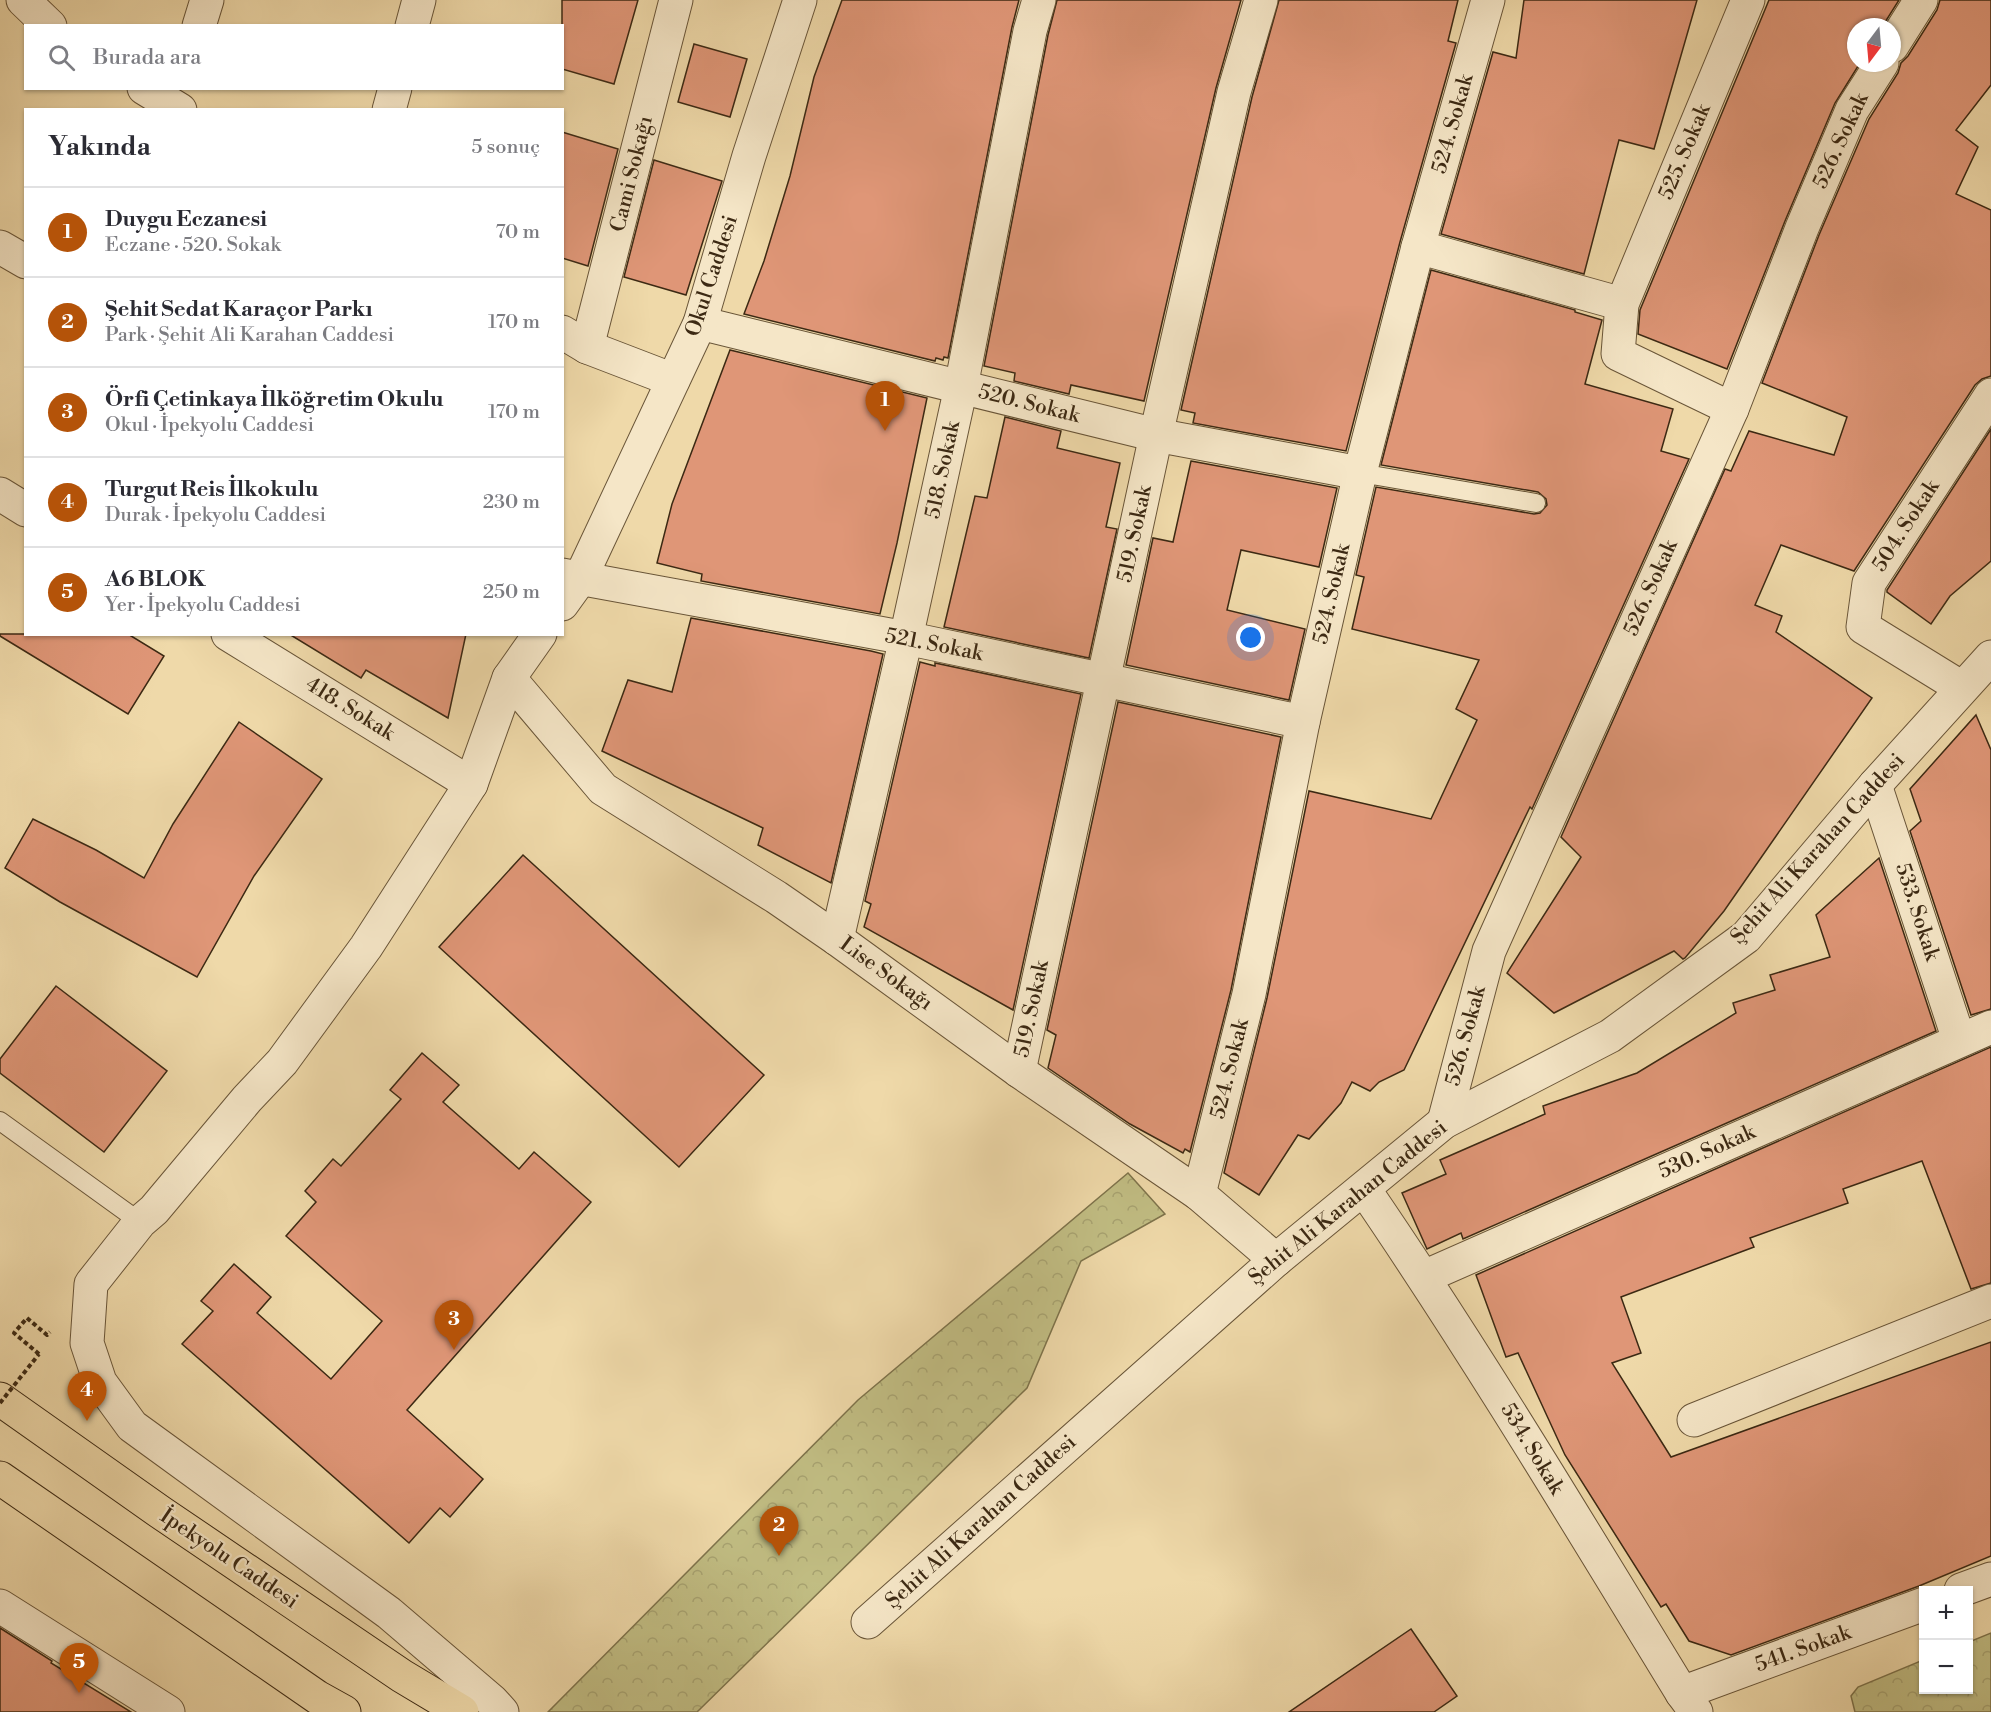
<!DOCTYPE html>
<html lang="tr">
<meta charset="utf-8">
<style>
body{margin:0;font-family:"Libre Bodoni",serif;background:#f7f7f7;color:#2b2b33}
.controls{position:absolute;right:18px;bottom:18px;display:grid;overflow:hidden;border-radius:0px;box-shadow:0 2px 4px #0004}
.controls button{width:54px;height:54px;display:grid;place-items:center;padding:0;border:0;border-bottom:2px solid #e1e1e2;background:#fff;color:#2b2b33;font:30px sans-serif}
.compass{position:absolute;left:1847px;top:18px;width:54px;height:54px;border-radius:50%;background:#fff;box-shadow:0 2px 4px #0004;rotate:196deg}
.you{position:absolute;left:1251px;top:638px;width:21px;height:21px;margin:-15px;border:4px solid #fff;border-radius:50%;background:#1a73e8;box-shadow:0 0 0 9px #1a73e833}
.badge{display:grid;place-items:center;width:39px;height:39px;border-radius:50%;background:#b45309;color:#fff;font-size:20px;font-weight:700}
.pin{position:absolute;translate:-50% -50px;filter:drop-shadow(0 2px 3px #0008)}
.pin::after{content:'';position:absolute;top:32px;width:21px;height:18px;background:inherit;clip-path:polygon(0 0,100% 0,50% 100%)}
.list{margin:0;padding:0;list-style:none}
h2{display:flex;justify-content:space-between;align-items:center;height:78px;margin:0;padding:0 24px;font-size:26px}
h2 small{font-size:20px;font-weight:400;color:#7c7c81}
.list li{display:grid;grid-template-columns:39px 1fr auto;gap:18px;align-items:center;box-sizing:border-box;height:90px;padding:0 24px;border-top:2px solid #e1e1e2}
.list b{display:block;font-size:22px;white-space:nowrap}
.list p{margin:0;font-size:20px;white-space:nowrap;color:#7c7c81}
.list em{font-size:20px;font-style:normal;color:#7c7c81}
.icon{flex:none;width:33px;height:33px;fill:none;stroke:currentColor;stroke-width:2;stroke-linecap:round;stroke-linejoin:round}
.map{position:relative;flex:none;width:1991px;height:1712px;overflow:hidden}
.search{position:absolute;background:#fff;box-shadow:0 2px 4px #0004;left:24px;top:24px;width:540px;height:66px;display:flex;align-items:center;gap:15px;box-sizing:border-box;padding:0 21px;border-radius:0px;color:#7c7c81;font-size:22px}
.panel{position:absolute;background:#fff;box-shadow:0 2px 4px #0004;left:24px;top:108px;width:540px;height:528px;border-radius:0px}
.map>svg:first-child{display:block}
.park{fill:url(#park-crowns);stroke:#7e734b;stroke-width:1.5}
.building{fill:#df9677;stroke:#3c2913;stroke-width:1.5}
.lines{fill:none;stroke-linecap:round;stroke-linejoin:round}
.lane-casing{stroke:#695538;stroke-width:20}
.street-casing{stroke:#695538;stroke-width:35}
.highway-casing{stroke:#3c2913;stroke-width:35}
.path{stroke:#3c2913;stroke-width:4;stroke-dasharray:4.5 3;stroke-linecap:butt}
.lane{stroke:#f5e6c7;stroke-width:18}
.street{stroke:#f5e6c7;stroke-width:33}
.highway{stroke:#efd9a9;stroke-width:33}
.path-bridge{stroke:#3c2913;stroke-width:4;stroke-dasharray:4.5 3;stroke-linecap:butt}
.labels{text-anchor:middle;dominant-baseline:central;stroke-width:4.5;stroke-linejoin:round;paint-order:stroke}
.street-label{font-size:21px;fill:#3c2913;stroke:#f5e6c7}
</style>
<div class="map">
<svg width="1991" height="1712" viewBox="0 0 1991 1712">
<defs>
<pattern id="park-crowns" width="20" height="18" patternUnits="userSpaceOnUse" patternTransform="scale(1.5)"><rect width="20" height="18" fill="#c1bd83"/><path d="M2 6a3 3 0 1 1 6 0M12 15a3 3 0 1 1 6 0" fill="none" stroke="#a7a270"/></pattern>
</defs>
<rect width="100%" height="100%" fill="#efd9a9"/>
<filter id="stains"><feTurbulence type="fractalNoise" baseFrequency=".00333" numOctaves="4"/><feColorMatrix values="0 0 0 0 .2 0 0 0 0 .09 0 0 0 0 .02 0 0 0 .5 -.17"/></filter>
<radialGradient id="worn" r=".72"><stop offset=".6" stop-color="#630" stop-opacity="0"/><stop offset="1" stop-color="#630" stop-opacity=".3"/></radialGradient>
<!-- park -->
<g class="park">
<polygon points="1128,1173 1165,1214 1081,1261 1027,1388 697,1712 548,1712 858,1400"/>
<polygon points="1991,1633 1991,1712 1855,1712 1851,1696 1858,1687 1923,1660 1924,1690 1968,1690 1969,1642"/>
</g>
<!-- building -->
<g class="building">
<polygon points="562,0 638,0 614,84 562,69"/>
<polygon points="842,0 1019,0 1012,27 948,358 944,357 943,360 936,358 935,361 744,314 764,261 790,176 814,77"/>
<polygon points="1057,0 1241,0 1216,88 1144,401 1071,385 1069,394 1014,381 1015,373 984,366 1048,35"/>
<polygon points="1279,0 1458,0 1448,41 1456,43 1400,242 1346,451 1193,423 1195,413 1181,410 1252,97"/>
<polygon points="1524,0 1697,0 1654,149 1619,140 1584,274 1441,234 1493,52 1516,58"/>
<polygon points="1769,0 1899,0 1882,27 1856,27 1856,63 1860,63 1835,103 1785,221 1727,369 1638,334 1640,310"/>
<polygon points="1940,0 1991,0 1991,85 1956,130 1978,147 1956,194 1991,210 1991,376 1982,379 1975,385 1854,571 1781,545 1755,605 1782,616 1776,632 1872,698 1724,911 1685,958 1683,959 1674,951 1554,1013 1507,973 1581,857 1561,837 1725,469 1731,471 1749,431 1834,455 1847,417 1762,383 1819,235 1869,119 1898,73 1901,63 1908,56 1937,10"/>
<polygon points="694,44 747,59 730,117 678,102"/>
<polygon points="562,132 618,149 588,266 562,258"/>
<polygon points="654,160 722,181 686,295 624,277"/>
<polygon points="1431,270 1575,310 1575,312 1602,320 1585,384 1673,409 1661,451 1689,459 1532,809 1530,807 1404,1070 1379,1082 1370,1091 1352,1082 1341,1103 1309,1139 1298,1135 1259,1195 1224,1173 1267,998 1309,791 1431,819 1477,720 1456,709 1479,660 1352,629 1364,577 1356,575 1376,487 1534,514 1540,513 1547,505 1546,499 1538,492 1381,465"/>
<polygon points="730,350 927,398 897,543 880,614 701,581 702,574 657,563 672,504"/>
<polygon points="1005,417 1061,431 1057,448 1120,463 1106,527 1117,529 1089,658 944,627 975,496 987,498"/>
<polygon points="1991,429 1991,561 1950,596 1931,624 1887,592 1887,590"/>
<polygon points="1191,461 1337,488 1319,567 1241,550 1227,610 1305,629 1289,700 1126,665 1153,538 1173,542"/>
<polygon points="691,618 871,651 883,654 831,883 758,845 763,828 602,751 628,680 672,692"/>
<polygon points="0,634 128,634 164,656 128,714 0,636"/>
<polygon points="289,634 466,634 448,718 366,670 361,678"/>
<polygon points="920,662 935,666 935,663 1081,694 1013,1010 864,927 871,904 865,901"/>
<polygon points="1118,702 1281,737 1231,990 1190,1152 1185,1149 1183,1153 1130,1124 1048,1068 1056,1035 1047,1030"/>
<polygon points="1976,715 1991,750 1991,1009 1971,1015 1910,831 1921,821 1910,789"/>
<polygon points="239,722 322,779 254,876 197,977 60,902 5,868 33,819 96,850 144,878 173,824"/>
<polygon points="523,855 764,1075 679,1167 439,947"/>
<polygon points="1879,858 1936,1031 1463,1239 1461,1233 1427,1249 1402,1193 1446,1174 1440,1160 1545,1114 1543,1106 1637,1073 1736,1013 1733,1003 1775,990 1770,975 1830,957 1816,915"/>
<polygon points="56,986 167,1071 104,1152 0,1073 0,1059"/>
<polygon points="1991,1047 1991,1283 1971,1289 1922,1161 1843,1189 1848,1203 1750,1238 1754,1247 1621,1297 1641,1353 1612,1363 1671,1457 1991,1342 1991,1556 1919,1586 1731,1655 1689,1641 1666,1604 1661,1607 1565,1455 1518,1353 1506,1357 1476,1275"/>
<polygon points="422,1053 459,1085 443,1102 519,1169 534,1152 591,1202 407,1410 483,1479 450,1517 440,1508 409,1543 182,1344 213,1311 201,1301 234,1264 271,1297 257,1313 331,1379 382,1321 286,1236 316,1202 305,1191 333,1159 341,1166 401,1099 390,1090"/>
<polygon points="0,1628 52,1661 51,1663 131,1712 0,1712"/>
<polygon points="1411,1629 1457,1696 1434,1712 1289,1712"/>
</g>
<g class="lines">
<!-- lane casing -->
<g class="lane-casing">
<g id="lane">
<polyline points="1360,473 1536,503"/>
<polyline points="0,1121 140,1222"/>
</g>
</g>
<!-- street casing -->
<g class="street-casing">
<g id="street">
<polyline points="23,0 50,26"/>
<polyline points="199,26 207,0"/>
<polyline points="412,26 419,0"/>
<polyline points="1892,46 1921,0"/>
<polyline points="144,88 180,110"/>
<polyline points="389,110 395,88"/>
<polyline points="0,247 26,262"/>
<polyline points="1418,247 1622,304"/>
<polyline points="700,323 1156,435 1360,473"/>
<polyline points="562,332 587,347 673,380"/>
<polyline points="587,347 676,0"/>
<polyline points="1732,409 1618,354 1622,304 1748,0"/>
<polyline points="0,494 26,510"/>
<polyline points="562,575 906,638 1303,722"/>
<polyline points="562,604 580,579 700,323 749,156 800,0"/>
<polyline points="228,634 471,784"/>
<polyline points="509,678 603,789 776,897 837,939 1019,1071 1199,1194 1276,1260"/>
<polyline points="1962,688 1863,627 1869,583 1991,395"/>
<polyline points="1875,785 1959,1040"/>
<polyline points="837,939 906,638 961,387 1030,31 1039,0"/>
<polyline points="1019,1071 1156,435 1234,92 1261,0"/>
<polyline points="1444,1122 1489,951 1732,409 1802,228 1852,110 1882,63"/>
<path d="M1364,1189C1476,1353 1578,1523 1682,1693L1696,1712"/>
<polyline points="1199,1194 1249,994 1303,722 1360,473 1418,247 1488,0"/>
<polyline points="1424,1277 1991,1027"/>
<polyline points="1694,1420 1991,1301"/>
<polyline points="1961,1590 1991,1579"/>
<polyline points="0,1606 168,1712"/>
<polyline points="868,1622 1276,1260 1444,1122 1610,1036 1746,937 1875,785 1991,657"/>
<polyline points="1682,1693 1924,1604"/>
<polyline points="502,1712 492,1701 389,1613 132,1426 100,1382 87,1343 91,1284 140,1222 154,1210 247,1099 282,1062 366,947 471,784 509,678 540,634"/>
</g>
</g>
<!-- highway casing -->
<g class="highway-casing">
<g id="highway">
<polyline points="0,1399 160,1512 402,1676 462,1712"/>
<polyline points="0,1478 317,1697 344,1712"/>
</g>
</g>
<!-- path -->
<polyline class="path" points="39,1354 14,1333 27,1318 47,1335 50,1332"/>
<!-- lane -->
<use href="#lane" class="lane"/>
<!-- street -->
<use href="#street" class="street"/>
<!-- highway -->
<use href="#highway" class="highway"/>
<!-- path-bridge -->
<polyline class="path-bridge" points="0,1403 39,1354"/>
</g>
<g class="labels">
<!-- street labels -->
<g class="street-label">
<text transform="translate(1453 124) rotate(-74)">524. Sokak</text>
<text transform="translate(1841 141) rotate(-65)">526. Sokak</text>
<text transform="translate(1685 152) rotate(-67)">525. Sokak</text>
<text transform="translate(632 174) rotate(-76)">Cami Sokağı</text>
<text transform="translate(712 276) rotate(-72)">Okul Caddesi</text>
<text transform="translate(1029 404) rotate(14)">520. Sokak</text>
<text transform="translate(943 470) rotate(-78)">518. Sokak</text>
<text transform="translate(1906 526) rotate(-57)">504. Sokak</text>
<text transform="translate(1135 534) rotate(-78)">519. Sokak</text>
<text transform="translate(1651 588) rotate(-66)">526. Sokak</text>
<text transform="translate(1332 594) rotate(-77)">524. Sokak</text>
<text transform="translate(934 645) rotate(11)">521. Sokak</text>
<text transform="translate(350 709) rotate(32)">418. Sokak</text>
<text transform="translate(1818 849) rotate(-48)">Şehit Ali Karahan Caddesi</text>
<text transform="translate(1917 912) rotate(72)">533. Sokak</text>
<text transform="translate(886 974) rotate(36)">Lise Sokağı</text>
<text transform="translate(1032 1009) rotate(-78)">519. Sokak</text>
<text transform="translate(1466 1036) rotate(-75)">526. Sokak</text>
<text transform="translate(1230 1069) rotate(-76)">524. Sokak</text>
<text transform="translate(1707 1152) rotate(-24)">530. Sokak</text>
<text transform="translate(1348 1203) rotate(-39)">Şehit Ali Karahan Caddesi</text>
<text transform="translate(1532 1449) rotate(59)">534. Sokak</text>
<text transform="translate(981 1522) rotate(-42)">Şehit Ali Karahan Caddesi</text>
<text transform="translate(229 1559) rotate(34)">İpekyolu Caddesi</text>
<text transform="translate(1803 1649) rotate(-20)">541. Sokak</text>
</g>
</g>
<rect width="100%" height="100%" filter="url(#stains)"/>
<rect width="100%" height="100%" fill="url(#worn)"/>
</svg>
<div class="controls">
<button>+</button>
<button>−</button>
</div>
<svg class="compass" viewBox="-18 -18 36 36"><path d="M0-13l5 13h-10z" fill="#e53935"/><path d="M0 13l5-13h-10z" fill="#7c7c81"/></svg>
<div class="you"></div>
<div class="pin badge" style="left:885px;top:431px">1</div>
<div class="pin badge" style="left:779px;top:1556px">2</div>
<div class="pin badge" style="left:454px;top:1350px">3</div>
<div class="pin badge" style="left:87px;top:1421px">4</div>
<div class="pin badge" style="left:79px;top:1693px">5</div>
<div class="search"><svg class="icon" aria-label="search" viewBox="0 0 24 24"><circle cx="10" cy="10" r="6"/><path d="M15 15l6 6"/></svg>Burada ara</div>
<section class="panel">
<h2>Yakında<small>5 sonuç</small></h2>
<ul class="list">
<li><span class="badge">1</span><div><b>Duygu Eczanesi</b><p>Eczane · 520. Sokak</p></div><em>70 m</em></li>
<li><span class="badge">2</span><div><b>Şehit Sedat Karaçor Parkı</b><p>Park · Şehit Ali Karahan Caddesi</p></div><em>170 m</em></li>
<li><span class="badge">3</span><div><b>Örfi Çetinkaya İlköğretim Okulu</b><p>Okul · İpekyolu Caddesi</p></div><em>170 m</em></li>
<li><span class="badge">4</span><div><b>Turgut Reis İlkokulu</b><p>Durak · İpekyolu Caddesi</p></div><em>230 m</em></li>
<li><span class="badge">5</span><div><b>A6 BLOK</b><p>Yer · İpekyolu Caddesi</p></div><em>250 m</em></li>
</ul>
</section>
</div>
